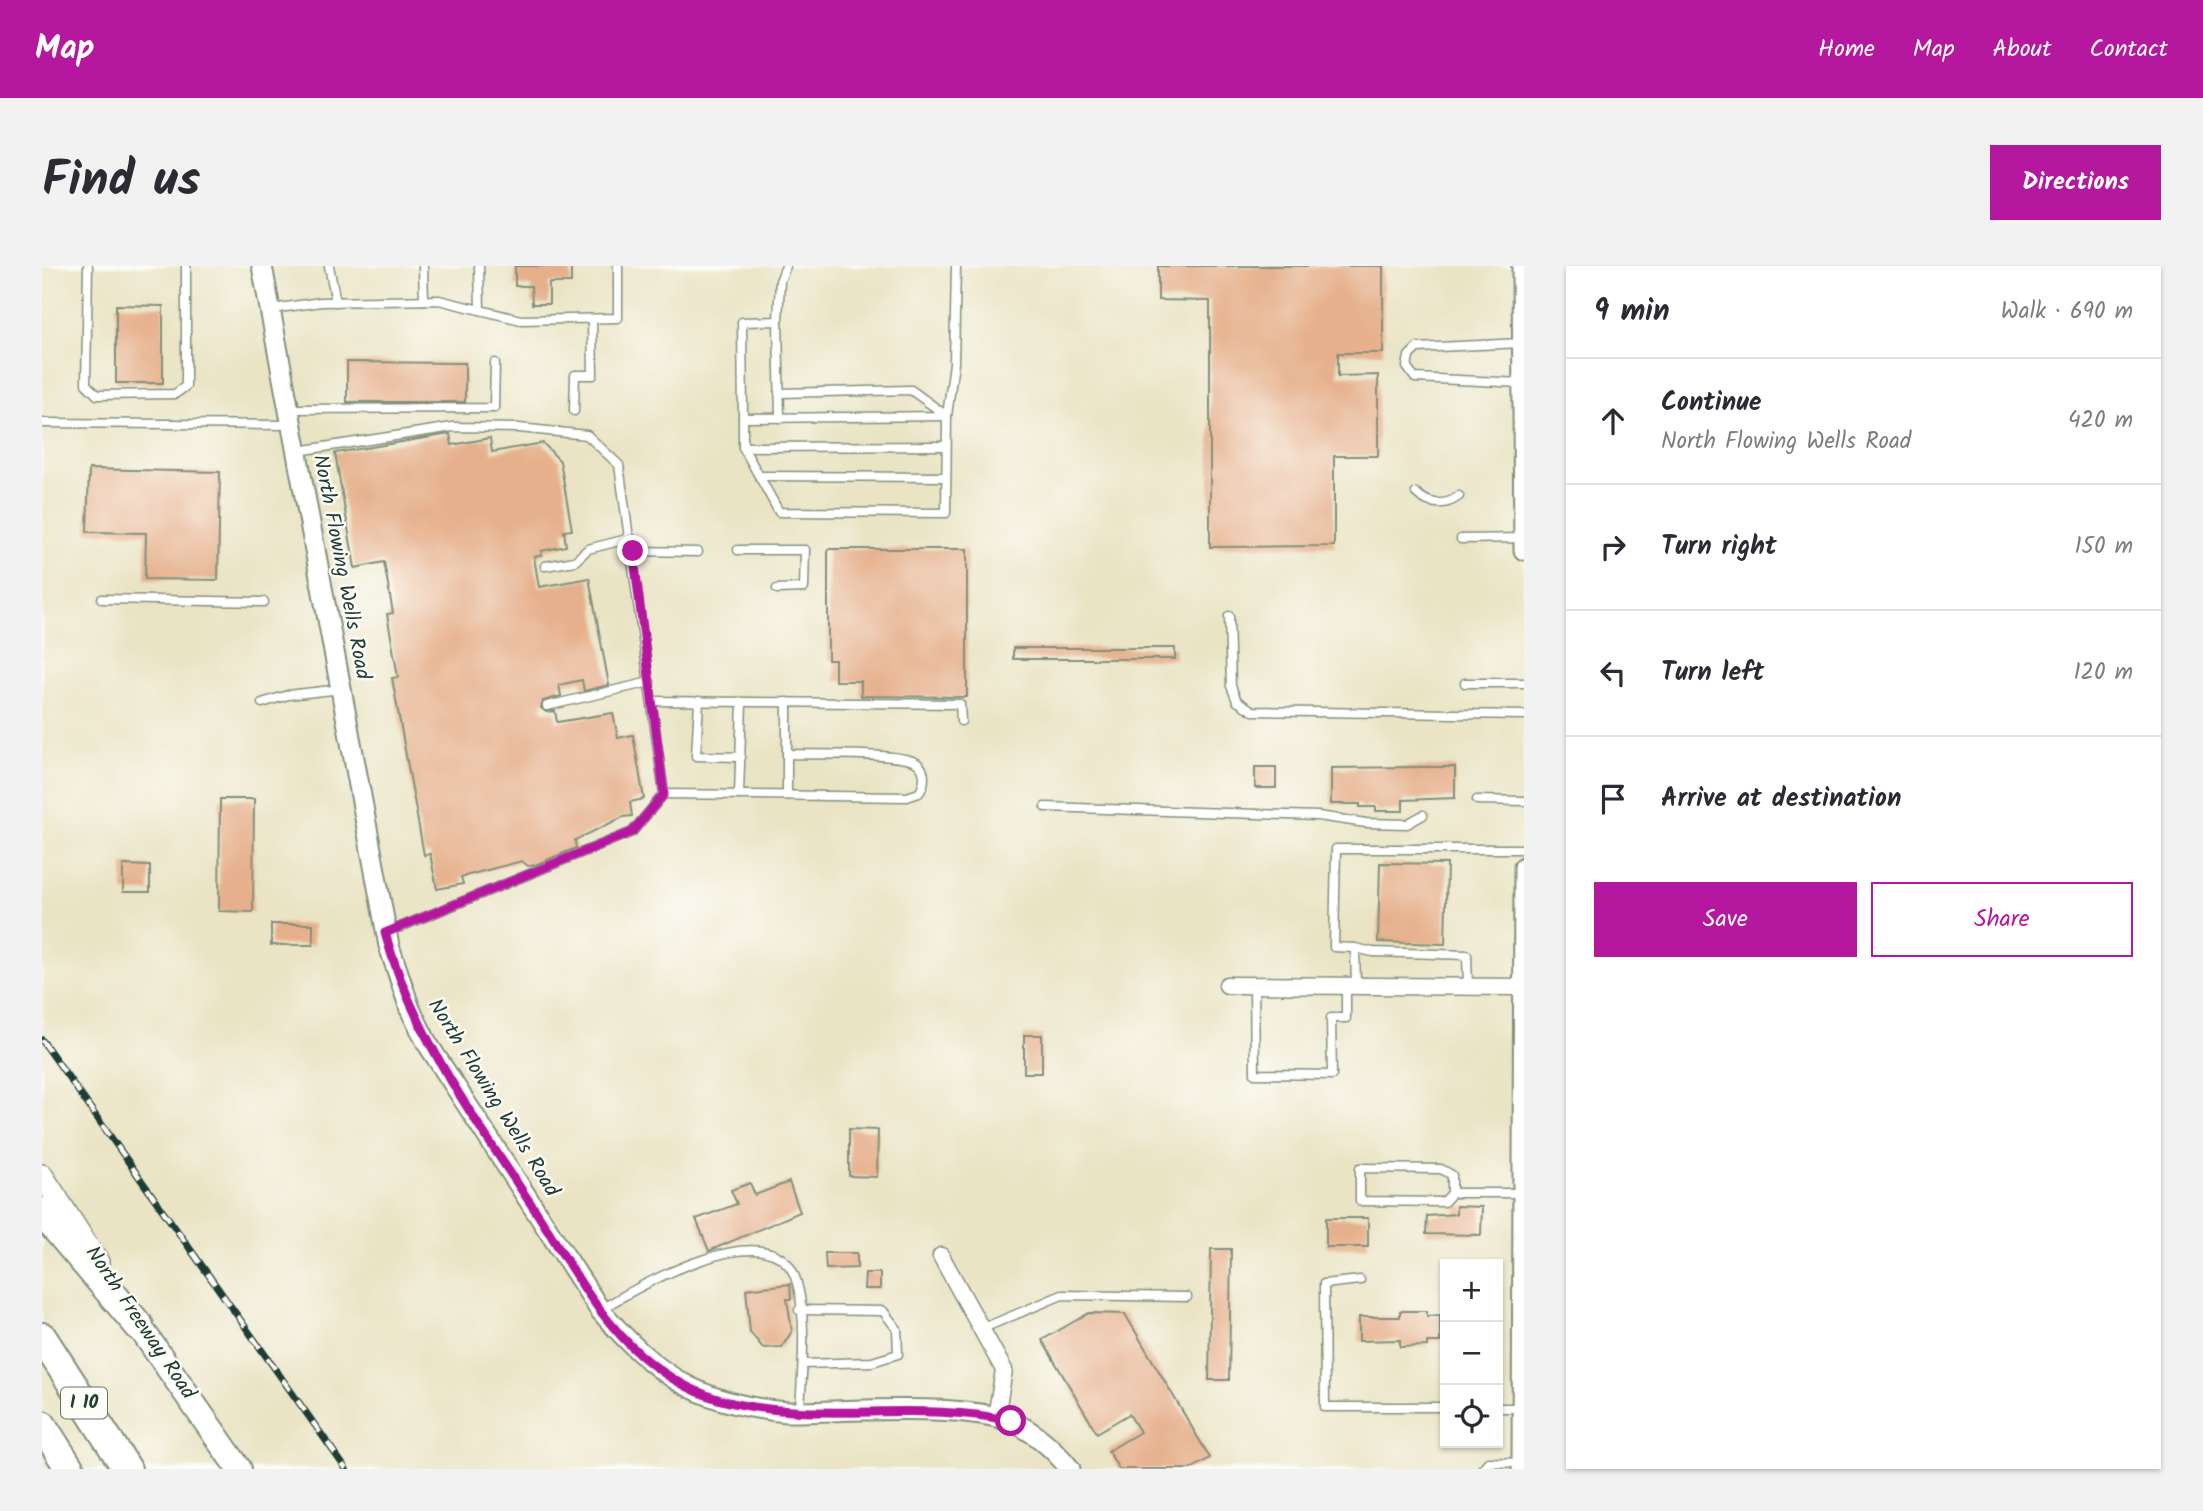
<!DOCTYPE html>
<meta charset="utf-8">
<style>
body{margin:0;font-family:Kalam,sans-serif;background:#f2f2f3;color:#2b2b33}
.controls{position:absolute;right:21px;bottom:21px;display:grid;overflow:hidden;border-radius:0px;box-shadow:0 2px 5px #0004}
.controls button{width:63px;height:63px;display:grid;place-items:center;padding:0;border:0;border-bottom:2px solid #e1e1e2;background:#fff;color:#2b2b33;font:35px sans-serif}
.stop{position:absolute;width:21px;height:21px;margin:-16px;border:5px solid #b5179e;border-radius:50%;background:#fff}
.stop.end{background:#b5179e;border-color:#fff;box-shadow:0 2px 7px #0008}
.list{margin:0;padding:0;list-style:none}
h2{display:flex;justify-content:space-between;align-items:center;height:91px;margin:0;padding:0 28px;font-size:30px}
h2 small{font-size:23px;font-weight:400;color:#7c7c81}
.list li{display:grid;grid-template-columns:46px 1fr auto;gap:21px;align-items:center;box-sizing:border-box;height:126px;padding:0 28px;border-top:2px solid #e1e1e2}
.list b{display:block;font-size:26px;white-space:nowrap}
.list p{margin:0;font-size:23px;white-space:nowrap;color:#7c7c81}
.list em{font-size:23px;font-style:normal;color:#7c7c81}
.actions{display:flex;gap:14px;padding:21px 28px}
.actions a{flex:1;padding:16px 0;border:2px solid #b5179e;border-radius:0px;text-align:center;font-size:24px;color:#b5179e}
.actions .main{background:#b5179e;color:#fff}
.icon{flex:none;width:38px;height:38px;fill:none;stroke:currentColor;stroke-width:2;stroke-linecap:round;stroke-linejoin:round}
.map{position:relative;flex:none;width:1482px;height:1203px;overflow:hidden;border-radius:0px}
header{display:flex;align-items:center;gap:42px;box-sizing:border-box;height:98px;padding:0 35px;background:#b5179e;color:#fff}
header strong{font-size:33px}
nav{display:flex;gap:38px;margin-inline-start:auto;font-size:24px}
.intro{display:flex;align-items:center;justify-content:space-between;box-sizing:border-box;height:168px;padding:0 42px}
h1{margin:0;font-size:49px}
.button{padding:18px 32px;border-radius:0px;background:#b5179e;color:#fff;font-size:24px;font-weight:700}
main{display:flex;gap:42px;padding:0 42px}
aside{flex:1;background:#fff;border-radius:0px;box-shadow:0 2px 5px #0004}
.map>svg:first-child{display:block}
.building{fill:#e6b08c}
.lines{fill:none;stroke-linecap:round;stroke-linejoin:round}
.service-casing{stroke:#84907c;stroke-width:11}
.minor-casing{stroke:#84907c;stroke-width:19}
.tertiary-casing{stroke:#84907c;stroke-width:23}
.secondary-casing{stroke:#84907c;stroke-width:24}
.primary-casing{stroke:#84907c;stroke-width:28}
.motorway-casing{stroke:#84907c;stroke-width:32}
.service{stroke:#fff;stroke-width:8}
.minor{stroke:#fff;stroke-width:16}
.tertiary{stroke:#fff;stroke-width:19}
.secondary{stroke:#fff;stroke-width:21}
.primary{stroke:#fff;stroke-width:24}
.motorway{stroke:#fff;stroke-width:28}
.rail-casing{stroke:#1f3d34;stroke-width:7}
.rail{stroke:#fdfcf7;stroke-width:4.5;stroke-dasharray:13;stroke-linecap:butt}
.route{stroke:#b5179e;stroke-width:9}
.labels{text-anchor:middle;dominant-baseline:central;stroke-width:5;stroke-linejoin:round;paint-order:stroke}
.shield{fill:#fdfcf7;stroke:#62766e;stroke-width:2}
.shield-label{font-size:19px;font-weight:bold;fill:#1f3d34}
.street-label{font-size:21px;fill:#1f3d34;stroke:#fdfcf7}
</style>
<header>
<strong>Map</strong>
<nav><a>Home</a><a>Map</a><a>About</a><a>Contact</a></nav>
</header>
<div class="intro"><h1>Find us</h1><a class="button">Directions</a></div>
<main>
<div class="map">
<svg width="1482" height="1203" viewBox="0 0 1482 1203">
<rect width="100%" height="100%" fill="#fdfcf7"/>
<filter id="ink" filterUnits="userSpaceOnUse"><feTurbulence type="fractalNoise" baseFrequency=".0143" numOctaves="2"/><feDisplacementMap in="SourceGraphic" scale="14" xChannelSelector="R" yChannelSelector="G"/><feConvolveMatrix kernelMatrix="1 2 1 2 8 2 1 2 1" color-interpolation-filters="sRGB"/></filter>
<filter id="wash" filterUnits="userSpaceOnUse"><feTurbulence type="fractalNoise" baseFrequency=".00686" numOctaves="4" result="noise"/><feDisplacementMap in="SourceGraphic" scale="28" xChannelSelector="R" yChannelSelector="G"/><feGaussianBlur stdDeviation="1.57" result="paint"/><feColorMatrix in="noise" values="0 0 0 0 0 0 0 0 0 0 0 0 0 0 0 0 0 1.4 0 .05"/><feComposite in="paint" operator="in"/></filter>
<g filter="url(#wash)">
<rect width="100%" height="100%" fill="#eae4c5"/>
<g id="blocks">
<!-- building -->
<g class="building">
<polygon points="473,0 529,0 529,17 507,17 507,38 490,38 489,20 473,20"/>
<polygon points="1116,0 1341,0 1341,87 1296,87 1296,110 1336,109 1336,190 1292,190 1292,280 1168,281 1168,35 1116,34"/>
<polygon points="74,39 121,40 121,117 74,117"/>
<polygon points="305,96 423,97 423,136 305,136"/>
<polygon points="408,168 410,179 448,172 450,186 501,177 518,195 530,264 522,265 524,280 499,285 500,289 492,291 497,321 547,312 567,419 542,425 540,414 517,419 519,430 501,435 499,442 504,446 513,445 515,456 571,447 576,472 591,469 602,533 588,536 590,550 581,551 533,574 534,582 493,599 486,600 480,595 419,611 421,618 395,623 388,588 382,589 350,412 356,411 345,348 351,347 342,296 313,302 293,187"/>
<polygon points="47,203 178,206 176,314 103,313 104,267 45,266"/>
<polygon points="786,283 925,283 925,431 819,430 819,415 793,415 793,394 786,394"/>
<rect x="971" y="382" width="162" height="11"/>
<rect x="1213" y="501" width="21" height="21"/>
<polygon points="1378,501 1413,501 1413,532 1361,534 1361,545 1334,545 1334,541 1318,541 1318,538 1289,538 1289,502"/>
<polygon points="178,533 212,533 211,646 177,645"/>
<polygon points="1338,597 1405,598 1403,678 1336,676"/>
<polygon points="81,599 108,600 108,626 81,626"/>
<rect x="229" y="658" width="42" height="21"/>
<rect x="982" y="769" width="18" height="38"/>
<polygon points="807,863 836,864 835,911 807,910"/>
<polygon points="747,916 758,946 667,985 654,953 695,938 689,924 708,917 713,929"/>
<polygon points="1414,940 1440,941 1439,969 1384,968 1385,950 1414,948"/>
<rect x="1284" y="952" width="42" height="29"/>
<polygon points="1169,983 1189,983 1187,1114 1167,1114"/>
<polygon points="783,987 815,987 815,1002 784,1003"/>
<polygon points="823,1007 838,1007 838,1023 822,1023"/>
<polygon points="748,1018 749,1033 745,1033 750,1065 740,1081 721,1082 708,1066 704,1023"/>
<polygon points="1358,1045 1385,1045 1385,1050 1398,1049 1398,1076 1385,1076 1385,1080 1358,1081 1358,1074 1317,1075 1317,1051 1358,1051"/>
<polygon points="1047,1047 1083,1048 1168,1192 1149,1203 1077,1203 1066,1185 1098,1166 1087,1148 1055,1167 1000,1074"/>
</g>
</g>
</g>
<g filter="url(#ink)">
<use href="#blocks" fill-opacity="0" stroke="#84907c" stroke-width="2"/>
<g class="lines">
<!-- service casing -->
<g class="service-casing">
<g id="service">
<polyline points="46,0 44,118 55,129 133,128 144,120 144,0"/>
<polyline points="287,0 294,36"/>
<polyline points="381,0 382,34"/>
<polyline points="437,0 438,44"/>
<polyline points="744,0 738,15 736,55 700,56 701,152 905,150 912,97 914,0"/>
<polyline points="230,43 279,36 397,34 479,54 576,52 576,0"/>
<polyline points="736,55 738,152"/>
<polyline points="1480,77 1375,82 1367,90 1365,101 1373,112 1480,117"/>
<polyline points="247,143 452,142 453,97"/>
<polyline points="532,145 533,109 551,109 550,53"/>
<polyline points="701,152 701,181 737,246 904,247 905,150 869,124 737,127"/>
<polyline points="0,157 249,159"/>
<polyline points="701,181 903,180"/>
<polyline points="256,185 411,161 477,162 545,169 577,199 622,528 590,566 346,666"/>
<polyline points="719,210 904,211"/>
<path d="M1374,227C1386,239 1403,241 1417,230"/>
<polyline points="1419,273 1482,272"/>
<polyline points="696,284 763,284 762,322 735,323"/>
<polyline points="591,285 656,286"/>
<polyline points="503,300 533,295 546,283 589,272"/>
<polyline points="60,333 222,336"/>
<polyline points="1187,350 1189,420 1195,435 1211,445 1482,449"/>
<polyline points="1423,417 1482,417"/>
<polyline points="610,435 918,438 919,455"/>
<polyline points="657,435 654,490 699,491"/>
<polyline points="745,436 745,529"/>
<polyline points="220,437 246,429 299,423"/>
<polyline points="505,440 608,416"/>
<path d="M622,528L865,531L877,527C883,518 885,505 875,497C859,486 768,489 745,488"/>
<polyline points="697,529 700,436"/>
<polyline points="1435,534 1482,535"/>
<polyline points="1003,541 1276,550 1324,557 1365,558 1381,549"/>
<polyline points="1313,682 1331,686 1425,689 1426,720"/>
<polyline points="1212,719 1213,808 1290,809 1289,752 1304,752 1304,720"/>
<polyline points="1314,720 1313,682 1292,681 1294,583 1482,583"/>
<polyline points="1410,927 1410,909 1399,903 1318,902 1318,935 1402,936 1410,927 1479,927"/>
<polyline points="1318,1014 1282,1018 1283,1141 1403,1141"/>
<path d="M558,1044C595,1021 729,944 753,1011C766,1047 760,1106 758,1144"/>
<polyline points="757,1044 841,1045 855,1063 856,1088 830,1096 761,1098"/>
<polyline points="939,1063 1020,1029 1145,1031"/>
<polyline points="1456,1142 1480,1142"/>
<polyline points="1440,1203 1446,1196 1479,1197"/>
</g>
</g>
<!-- minor casing -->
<g class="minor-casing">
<g id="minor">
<polyline points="1185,719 1480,721"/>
<polyline points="899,990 962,1104 954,1151"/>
</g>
</g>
<!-- tertiary casing -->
<g class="tertiary-casing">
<g id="tertiary">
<path d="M220,0L347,680L368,743L385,777L558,1044C615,1110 656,1138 745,1146C800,1146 925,1136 970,1156C994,1166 1012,1183 1028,1203"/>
<polyline points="1480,0 1482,284"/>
<polyline points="1480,1203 1482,601"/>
</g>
</g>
<!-- secondary casing -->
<g class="secondary-casing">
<polyline id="secondary" points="0,909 56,996"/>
</g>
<!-- primary casing -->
<g class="primary-casing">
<polyline id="primary" points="97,1060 197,1203"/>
</g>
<!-- motorway casing -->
<g class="motorway-casing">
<g id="motorway">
<polyline points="0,946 97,1060"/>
<polyline points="0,1071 85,1203"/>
<polyline points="0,1159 28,1203"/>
</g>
</g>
<!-- service -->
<use href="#service" class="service"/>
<!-- minor -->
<use href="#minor" class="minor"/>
<!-- tertiary -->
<use href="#tertiary" class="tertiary"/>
<!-- secondary -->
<use href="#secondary" class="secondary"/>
<!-- primary -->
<use href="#primary" class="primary"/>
<!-- motorway -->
<use href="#motorway" class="motorway"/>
<!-- rail casing -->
<g class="rail-casing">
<polyline id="rail" points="0,774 304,1203"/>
</g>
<!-- rail -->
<use href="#rail" class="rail"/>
</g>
</g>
<g class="lines" filter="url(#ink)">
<!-- route -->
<path class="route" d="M591,285L622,528L590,566L343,667C373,774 437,859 497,950C525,994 551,1043 589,1080C615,1105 644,1124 679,1134C774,1160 874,1133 969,1155"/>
</g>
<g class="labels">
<!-- shield labels -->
<rect class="shield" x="19" y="1121.5" width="46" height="31" rx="5"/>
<g class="shield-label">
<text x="42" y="1137">I 10</text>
</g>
<!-- street labels -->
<g class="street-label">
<text transform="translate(299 301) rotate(79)">North Flowing Wells Road</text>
<text transform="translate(451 832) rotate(58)">North Flowing Wells Road</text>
<text transform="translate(98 1057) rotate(56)">North Freeway Road</text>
</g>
</g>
</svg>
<div class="controls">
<button>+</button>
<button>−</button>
<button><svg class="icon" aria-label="locate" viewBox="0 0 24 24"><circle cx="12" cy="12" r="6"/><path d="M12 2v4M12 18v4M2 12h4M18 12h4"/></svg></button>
</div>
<div class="stop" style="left:969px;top:1155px"></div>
<div class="stop end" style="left:591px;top:285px"></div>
</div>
<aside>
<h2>9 min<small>Walk · 690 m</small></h2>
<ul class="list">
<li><svg class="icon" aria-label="ahead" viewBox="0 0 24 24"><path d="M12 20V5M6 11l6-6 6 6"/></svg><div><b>Continue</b><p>North Flowing Wells Road</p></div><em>420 m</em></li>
<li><svg class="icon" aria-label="right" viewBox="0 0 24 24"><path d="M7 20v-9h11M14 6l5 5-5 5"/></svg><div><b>Turn right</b></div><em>150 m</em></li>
<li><svg class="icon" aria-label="left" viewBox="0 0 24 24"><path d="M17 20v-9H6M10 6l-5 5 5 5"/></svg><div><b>Turn left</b></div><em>120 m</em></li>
<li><svg class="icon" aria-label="arrive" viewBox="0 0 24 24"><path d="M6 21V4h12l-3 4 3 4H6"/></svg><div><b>Arrive at destination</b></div></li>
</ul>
<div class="actions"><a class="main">Save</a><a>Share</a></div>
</aside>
</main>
